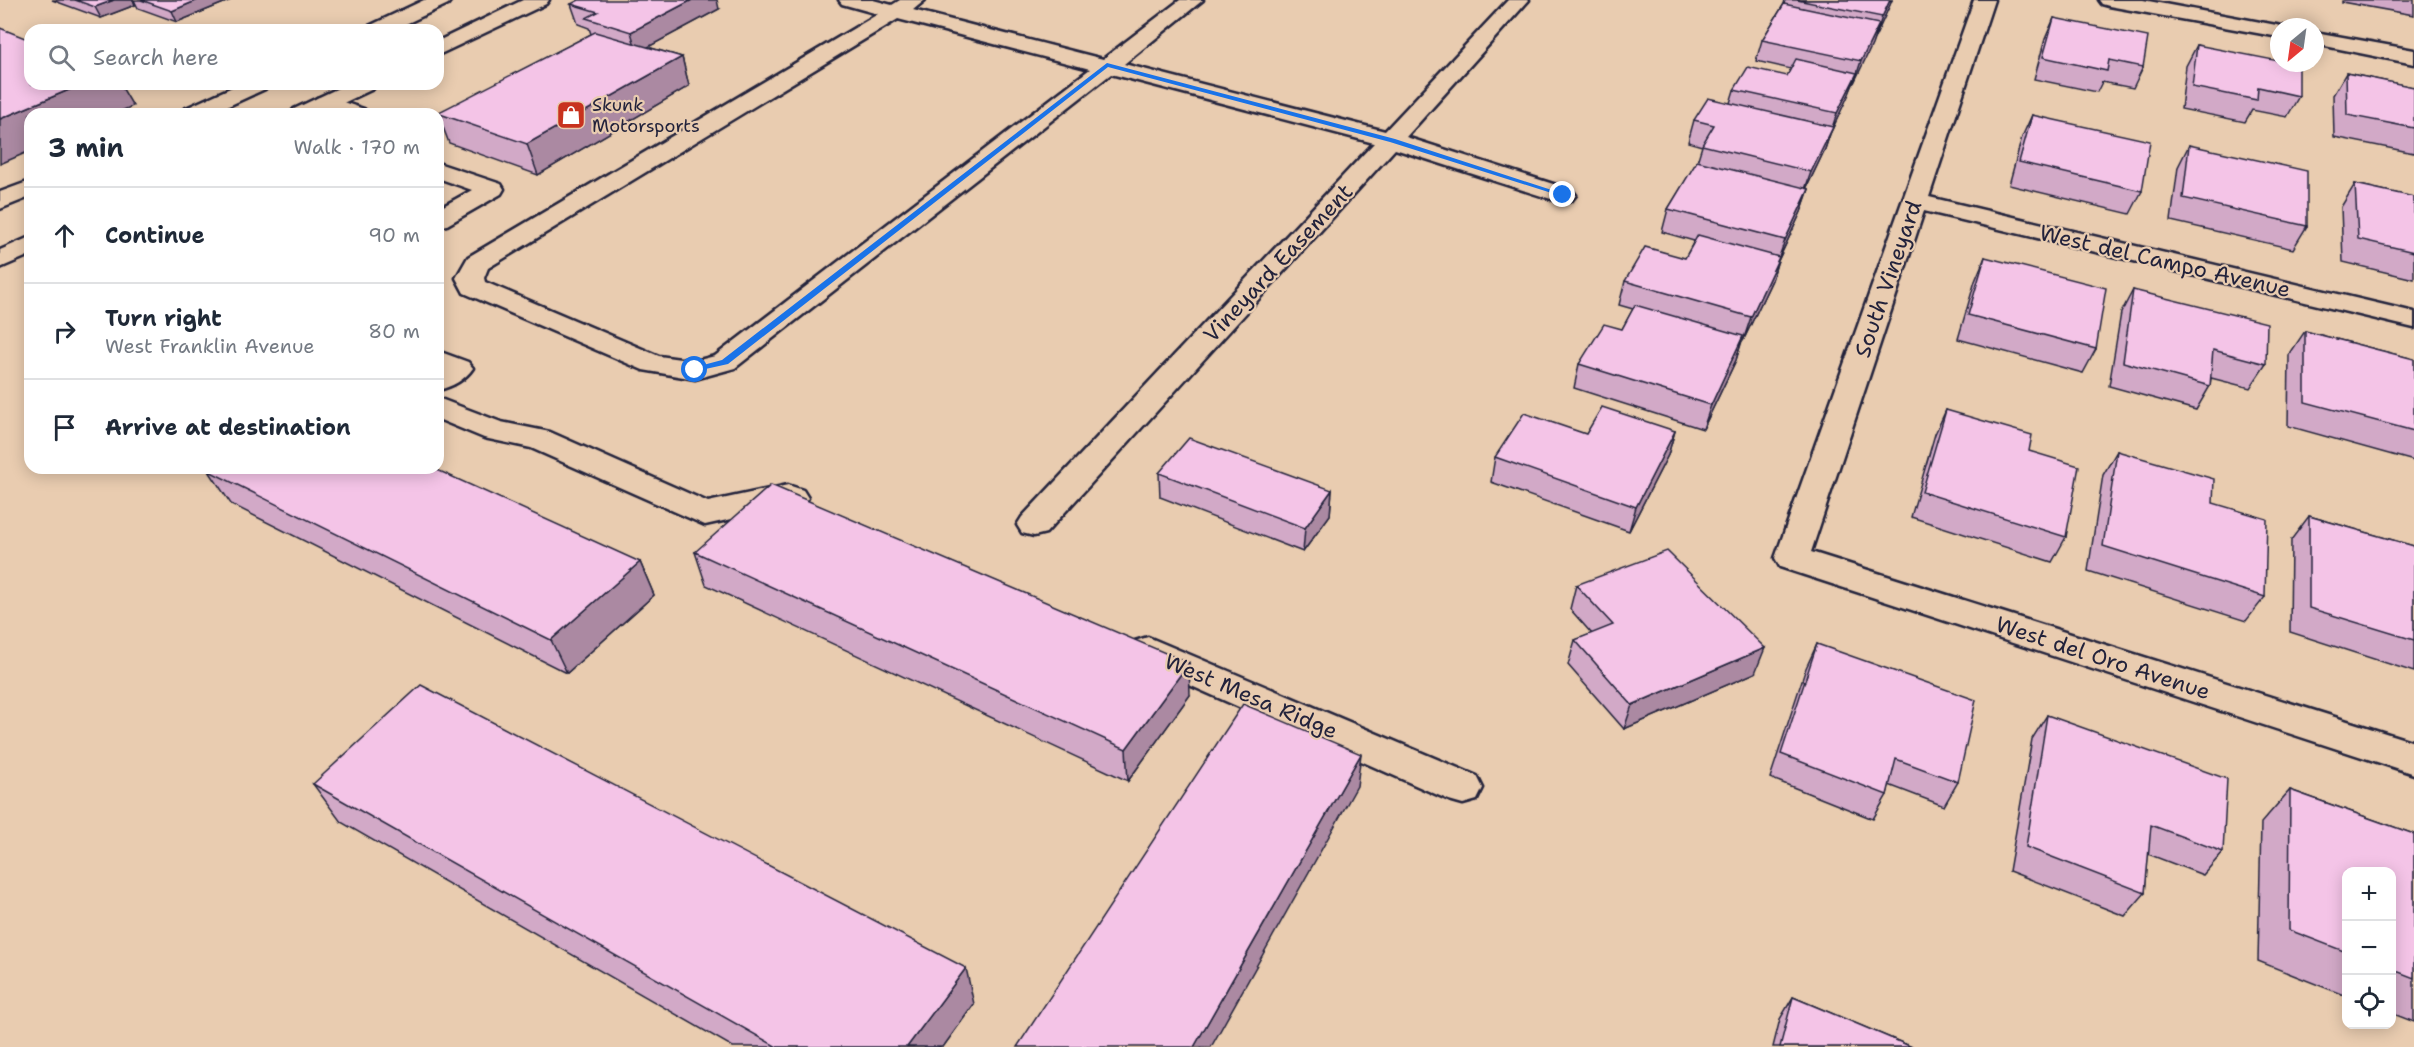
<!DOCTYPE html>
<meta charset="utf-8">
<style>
body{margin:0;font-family:"Shantell Sans",sans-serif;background:#f6f6f7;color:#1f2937}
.controls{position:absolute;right:18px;bottom:18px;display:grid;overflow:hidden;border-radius:12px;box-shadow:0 3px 15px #0003}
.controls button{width:54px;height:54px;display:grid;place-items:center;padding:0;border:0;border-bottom:2px solid #e0e1e3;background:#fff;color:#1f2937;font:30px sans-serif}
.compass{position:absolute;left:2270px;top:18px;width:54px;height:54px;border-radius:50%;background:#fff;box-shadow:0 3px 15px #0003;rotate:209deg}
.stop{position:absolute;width:18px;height:18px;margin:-14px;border:4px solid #1a73e8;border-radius:50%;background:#fff}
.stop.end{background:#1a73e8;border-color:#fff;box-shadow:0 2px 6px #0008}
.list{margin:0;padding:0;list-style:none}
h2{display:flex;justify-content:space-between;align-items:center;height:78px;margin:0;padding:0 24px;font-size:26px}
h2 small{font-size:20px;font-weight:400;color:#747a83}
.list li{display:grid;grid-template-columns:39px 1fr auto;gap:18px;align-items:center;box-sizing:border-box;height:96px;padding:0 24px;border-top:2px solid #e0e1e3}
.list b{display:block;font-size:22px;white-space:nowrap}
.list p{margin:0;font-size:20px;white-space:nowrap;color:#747a83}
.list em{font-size:20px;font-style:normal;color:#747a83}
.icon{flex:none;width:33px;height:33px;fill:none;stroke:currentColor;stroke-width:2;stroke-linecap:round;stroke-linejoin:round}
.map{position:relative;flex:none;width:2414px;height:1047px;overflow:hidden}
.search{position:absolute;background:#fff;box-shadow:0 3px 15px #0003;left:24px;top:24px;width:420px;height:66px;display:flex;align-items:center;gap:15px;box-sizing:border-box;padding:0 21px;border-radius:18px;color:#747a83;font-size:22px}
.panel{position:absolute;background:#fff;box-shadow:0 3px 15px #0003;left:24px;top:108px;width:420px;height:366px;border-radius:18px}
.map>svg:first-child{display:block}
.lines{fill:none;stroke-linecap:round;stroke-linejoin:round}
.minor-casing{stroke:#22223b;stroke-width:5}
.major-casing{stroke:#22223b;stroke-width:5}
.minor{fill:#e9ccb0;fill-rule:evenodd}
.major{fill:#e9ccb0;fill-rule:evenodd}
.wall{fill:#d2a9c7;stroke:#22223b;stroke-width:1.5}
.shaded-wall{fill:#ab89a2;stroke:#22223b;stroke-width:1.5}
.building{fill:#f4c4e7;stroke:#22223b;stroke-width:1.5}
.route{fill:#1a73e8}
.labels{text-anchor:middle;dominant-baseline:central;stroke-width:4.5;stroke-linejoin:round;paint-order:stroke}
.far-poi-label{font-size:18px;fill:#22223b;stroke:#e9ccb0;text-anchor:start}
.street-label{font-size:22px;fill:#22223b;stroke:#e9ccb0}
</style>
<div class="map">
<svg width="2414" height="1047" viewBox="0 0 2414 1047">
<rect width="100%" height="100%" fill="#e9ccb0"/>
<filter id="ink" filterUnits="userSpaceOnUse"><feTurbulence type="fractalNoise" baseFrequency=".0167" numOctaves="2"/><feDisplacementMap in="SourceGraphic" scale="12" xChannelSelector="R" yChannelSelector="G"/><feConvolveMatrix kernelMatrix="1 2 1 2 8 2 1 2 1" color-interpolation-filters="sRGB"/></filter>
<g filter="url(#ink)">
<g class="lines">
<!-- minor casing -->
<g class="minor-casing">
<g id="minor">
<path d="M839,0H873L892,5L900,0H925L913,10L1103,59L1180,0H1203L1124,64L1385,131L1508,0H1529L1406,137L1572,190L1576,195L1572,200L1563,203L1554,200L1395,149L1046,533L1034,536L1022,533L1017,525L1022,517L1374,143L1111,74L735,368L695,379L643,370L464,293L456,278L468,257L878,14L842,4ZM898,19L1090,69L715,356L695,361L659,356L485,282L484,278L488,268Z"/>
<polygon points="1974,0 1994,0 1929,197 2414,312 2414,328 1924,211 1811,552 2414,742 2414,774 1780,567 1775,558"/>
<polygon points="2099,0 2143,0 2287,27 2279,27 2279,37 2109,6 2102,4"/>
<polygon points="2315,32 2414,50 2414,64 2315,44"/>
<path d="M325,96L364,109L368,114C351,114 324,118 314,103L317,98Z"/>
<polygon points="438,163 501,184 504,189 501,194 447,225 438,228 438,209 472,190 438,178"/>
<path d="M438,351L468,362L473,368C465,380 451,387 438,390Z"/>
<polygon points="438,398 501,422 550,432 708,502 788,485 803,490 808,498 803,506 792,509 786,507 705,525 531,448 484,438 438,419"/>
<polygon points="1148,637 1477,776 1483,788 1477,800 1463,804 1449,800 1135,661 1130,651 1135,641"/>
</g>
</g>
<!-- major casing -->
<g class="major-casing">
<g id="major">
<polygon points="424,0 451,0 448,4 393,30 365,30 369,26"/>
<polygon points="523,0 549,0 546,4 438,55 438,41"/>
<polygon points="239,84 268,84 265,89 211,114 180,114 184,109"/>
<polygon points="347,84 376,84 373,89 320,114 290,114 294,109"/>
<polygon points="30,181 30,197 0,209 0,192"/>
<polygon points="30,237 30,255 0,268 0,250"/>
</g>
</g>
<!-- minor -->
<use href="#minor" class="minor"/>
<!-- major -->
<use href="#major" class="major"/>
</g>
<!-- wall -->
<g class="wall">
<polygon points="52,0 133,0 135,5 101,18"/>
<polygon points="134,0 231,0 177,22 138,8"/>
<polygon points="1785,0 1892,0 1830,134 1825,149 1806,189 1809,189 1801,212 1777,263 1772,280 1743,341 1742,341 1736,360 1703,429 1574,388 1579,364 1622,329 1633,309 1619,305 1625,281 1685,258 1694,241 1662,232 1668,209 1697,162 1702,146 1688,142 1694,120 1730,103 1734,90 1787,76 1791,69 1756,61 1762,40 1784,4"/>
<polygon points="2342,0 2414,0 2414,15 2342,2"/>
<polygon points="571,4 719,9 648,47 682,57 689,86 538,175 449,143 438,114 591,34 589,28 578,24"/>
<polygon points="2054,18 2143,67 2133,88 2102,82 2097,92 2034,79 2045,39"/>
<polygon points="2197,45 2299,96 2287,117 2252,110 2245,122 2181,109 2186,66"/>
<polygon points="2346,73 2414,87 2414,153 2334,137 2333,95"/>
<polygon points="2032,115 2142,191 2130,214 2009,185 2022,137"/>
<polygon points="2189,145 2307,226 2293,249 2171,221 2178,167"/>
<polygon points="2355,184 2414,197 2414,279 2343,262 2341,207"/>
<polygon points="1985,257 2096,349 2083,373 1958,339 1975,281"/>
<polygon points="2133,290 2266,364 2250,388 2211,378 2210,386 2196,410 2109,386 2121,313"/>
<polygon points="2305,331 2414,359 2414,461 2288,426 2289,355"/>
<polygon points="1946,410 2029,451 2066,537 2052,562 1911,517 1935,434"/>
<polygon points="1675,431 1668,455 1629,531 1491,482 1495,457 1586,434"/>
<polygon points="2117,451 2213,503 2265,597 2246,621 2088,571 2103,475"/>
<polygon points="209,471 640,562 654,595 567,673 231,504"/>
<polygon points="1159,473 1332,490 1330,515 1303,552 1160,497"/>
<polygon points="2309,516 2414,546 2414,672 2290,632 2291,540"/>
<polygon points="695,552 1190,695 1128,781 706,585"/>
<polygon points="1576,585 1755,673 1624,729 1568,665 1575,640 1592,634 1570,609"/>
<polygon points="1817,644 1958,782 1944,806 1889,785 1887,795 1873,819 1770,778 1806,668"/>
<polygon points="2047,715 2223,852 2203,875 2148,854 2145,893 2125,916 2009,871 2032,739"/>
<polygon points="313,784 974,1004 943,1047 733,1047 341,822"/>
<polygon points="2290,790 2414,834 2414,1022 2391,1013 2391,872 2346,872 2346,996 2258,961 2261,823"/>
<polygon points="1793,997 1912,1047 1773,1047 1780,1019"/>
</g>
<!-- shaded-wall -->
<g class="shaded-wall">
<polygon points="114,0 133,0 135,5 101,18 95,7"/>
<polygon points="198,0 231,0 177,22 172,11"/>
<polygon points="692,0 717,0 719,9 637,53 631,32"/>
<polygon points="1890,0 1892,0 1890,5 1875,38 1882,17"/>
<polygon points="1879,24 1872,45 1854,83 1861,61"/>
<polygon points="682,57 689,86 538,175 527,144"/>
<polygon points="1857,73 1849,94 1830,134 1825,149 1803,195 1811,172 1832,128 1837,113"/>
<polygon points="83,84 120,84 133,106 114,114 30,114 30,151 0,164 0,119"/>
<polygon points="1809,189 1801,212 1777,263 1772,280 1743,341 1751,317 1779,257 1785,240"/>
<polygon points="1743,336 1736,360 1703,429 1711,405"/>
<polygon points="1675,431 1668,455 1629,531 1636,507"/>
<polygon points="1332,490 1330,515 1303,552 1305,528"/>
<polygon points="640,562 654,595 567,673 551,640"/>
<polygon points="1765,648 1755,673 1624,729 1632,705"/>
<polygon points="1189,663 1190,695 1128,781 1126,749"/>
<polygon points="1361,754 1357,786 1211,1047 1194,1047"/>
<polygon points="966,968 974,1004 943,1047 907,1047"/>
</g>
<!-- building -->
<g class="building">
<polygon points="75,0 114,0 95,7"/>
<polygon points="141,0 198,0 172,11"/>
<polygon points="579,0 692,0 631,32 586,18 598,12 571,4"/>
<polygon points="1797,0 1890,0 1882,17"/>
<polygon points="1784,4 1879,24 1861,61 1762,40"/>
<polygon points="2054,18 2148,37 2143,67 2109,60 2107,71 2043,57"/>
<polygon points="0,28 30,40 30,84 83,84 0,119"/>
<polygon points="595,32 682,57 527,144 437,113"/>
<polygon points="2197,45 2279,61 2279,63 2287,63 2299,65 2299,96 2258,87 2257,100 2192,87"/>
<polygon points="1796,59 1857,73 1837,113 1734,90 1748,67 1787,76"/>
<polygon points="2346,73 2414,87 2414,128 2347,115"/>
<polygon points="1708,98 1833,127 1811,172 1702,145 1714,125 1694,120"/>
<polygon points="2032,115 2150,141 2142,191 2019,162"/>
<polygon points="2189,145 2307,171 2307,226 2183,198"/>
<polygon points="1697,161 1809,189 1785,240 1668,209"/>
<polygon points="2355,184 2414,197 2414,252 2358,239"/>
<polygon points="1698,235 1779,257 1751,317 1625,281 1645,247 1685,258"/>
<polygon points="1985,257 2106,288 2096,349 1968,315"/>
<polygon points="2133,290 2267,323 2266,364 2213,350 2210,386 2123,362"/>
<polygon points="1635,305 1743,336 1711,405 1579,364 1604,324 1622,329"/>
<polygon points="2305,331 2414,359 2414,431 2305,402"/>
<polygon points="1602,407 1675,431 1636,507 1495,457 1524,413 1586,434"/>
<polygon points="1946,410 2032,435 2029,451 2079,466 2066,537 1922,492"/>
<polygon points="1189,438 1332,490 1305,528 1159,473"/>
<polygon points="2117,451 2214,479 2213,503 2267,519 2265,597 2103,546"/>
<polygon points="214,468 433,468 640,562 551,640 209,471"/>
<polygon points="771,485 1189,663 1126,749 695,552"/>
<polygon points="2309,516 2414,546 2414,640 2309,608"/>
<polygon points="1667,551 1765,648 1632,705 1575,640 1613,625 1576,585"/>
<polygon points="1817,644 1976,700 1958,782 1896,759 1887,795 1781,754"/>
<polygon points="421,685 966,968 907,1047 777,1047 313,784"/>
<polygon points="1243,704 1361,754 1194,1047 1017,1047"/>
<polygon points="2047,715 2227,779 2223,852 2151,825 2145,893 2026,847"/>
<polygon points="2290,790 2414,834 2414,978 2391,969 2391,872 2346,872 2346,952 2289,930"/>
<polygon points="1793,997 1912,1047 1780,1047"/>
</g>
</g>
<!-- route -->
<polygon class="route" points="1107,63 1395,139 1567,195 1561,196 1390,142 1108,67 728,364 692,372 692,368 722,360"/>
<!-- icons -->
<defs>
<g id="shop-square" transform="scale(1.5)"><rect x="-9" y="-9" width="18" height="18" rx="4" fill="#c8321e" stroke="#e9ccb0"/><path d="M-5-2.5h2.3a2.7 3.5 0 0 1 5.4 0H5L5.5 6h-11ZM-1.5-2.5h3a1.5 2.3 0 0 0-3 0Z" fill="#fff"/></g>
</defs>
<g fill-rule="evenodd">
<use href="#shop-square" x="571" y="115"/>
</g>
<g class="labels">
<!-- far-poi labels -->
<g class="far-poi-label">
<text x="592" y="105">Skunk<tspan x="592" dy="21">Motorsports</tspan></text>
</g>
<!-- street labels -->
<g class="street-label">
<text transform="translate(2165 261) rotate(13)">West del Campo Avenue</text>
<text transform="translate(1278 263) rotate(-47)">Vineyard Easement</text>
<text transform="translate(1888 279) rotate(-71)">South Vineyard</text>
<text transform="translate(2103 658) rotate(18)">West del Oro Avenue</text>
<text transform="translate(1251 696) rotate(23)">West Mesa Ridge</text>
</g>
</g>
</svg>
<div class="controls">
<button>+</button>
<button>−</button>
<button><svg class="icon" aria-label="locate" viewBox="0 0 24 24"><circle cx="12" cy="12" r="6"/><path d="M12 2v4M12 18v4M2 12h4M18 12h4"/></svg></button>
</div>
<svg class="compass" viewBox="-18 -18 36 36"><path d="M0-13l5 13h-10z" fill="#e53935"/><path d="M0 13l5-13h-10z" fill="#747a83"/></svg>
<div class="stop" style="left:695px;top:370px"></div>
<div class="stop end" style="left:1563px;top:195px"></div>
<div class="search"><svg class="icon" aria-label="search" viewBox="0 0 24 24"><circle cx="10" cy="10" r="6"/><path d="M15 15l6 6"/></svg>Search here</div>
<section class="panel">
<h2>3 min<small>Walk · 170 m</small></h2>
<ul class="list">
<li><svg class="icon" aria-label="ahead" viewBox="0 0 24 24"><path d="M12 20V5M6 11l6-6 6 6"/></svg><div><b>Continue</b></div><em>90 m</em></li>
<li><svg class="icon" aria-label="right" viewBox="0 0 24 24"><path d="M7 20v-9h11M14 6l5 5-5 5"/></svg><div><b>Turn right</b><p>West Franklin Avenue</p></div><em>80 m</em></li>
<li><svg class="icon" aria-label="arrive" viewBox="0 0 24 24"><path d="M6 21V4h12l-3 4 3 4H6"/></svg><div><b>Arrive at destination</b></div></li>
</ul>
</section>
</div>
